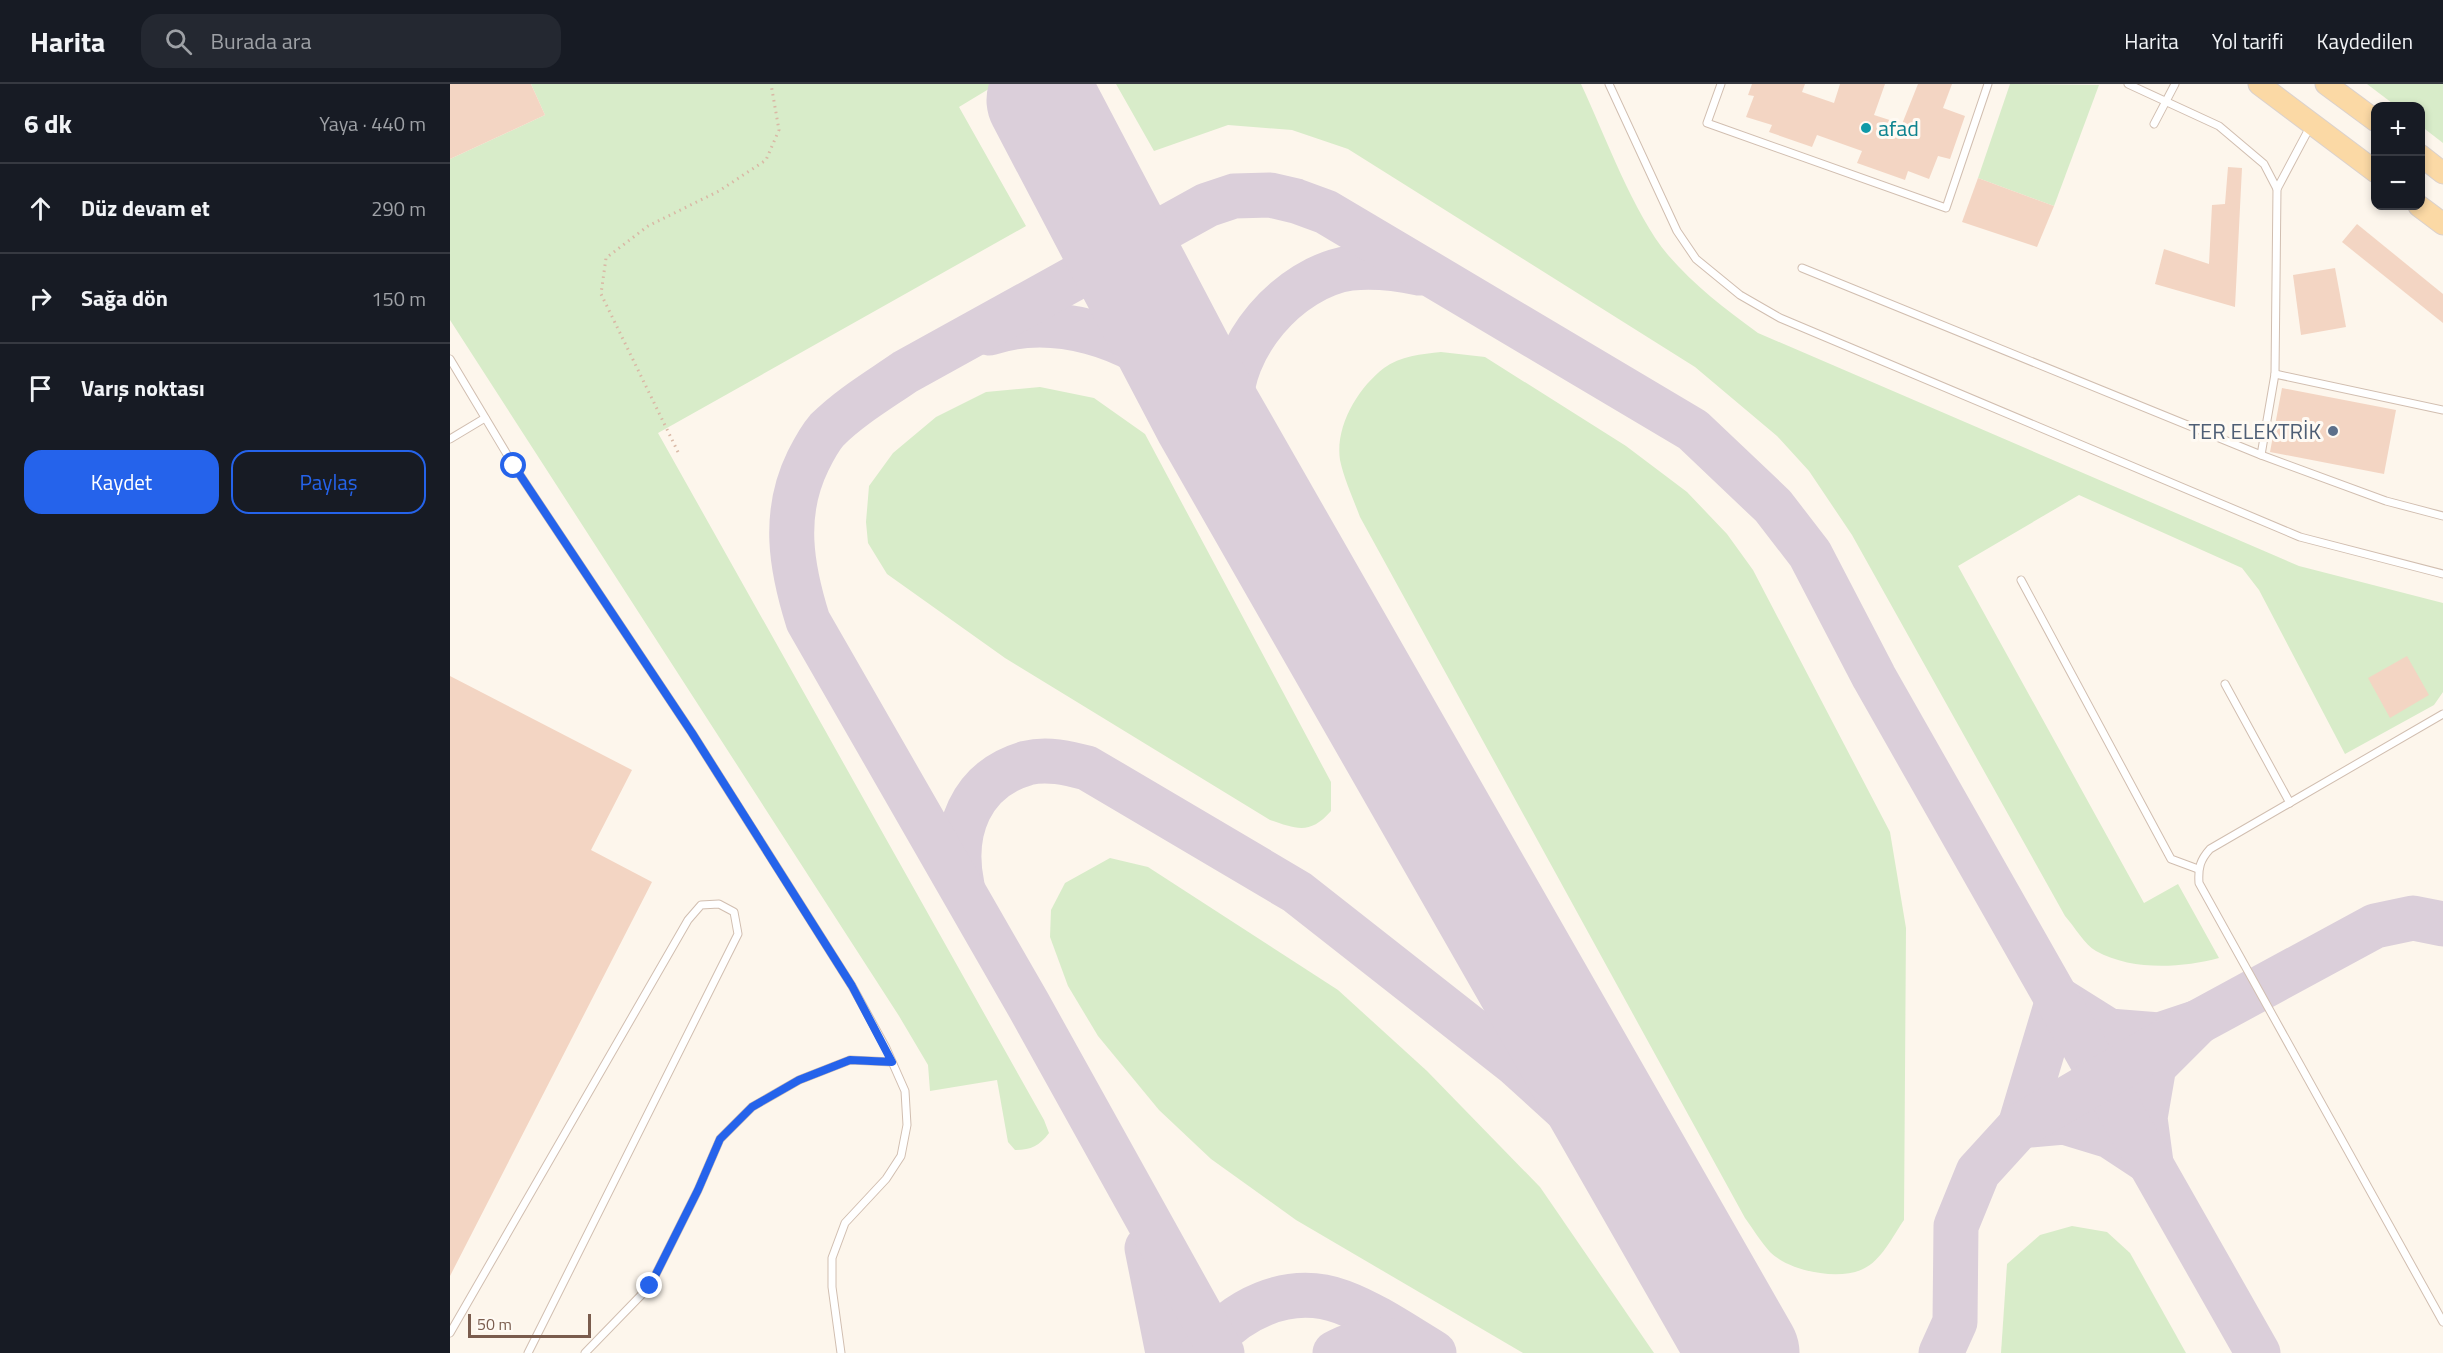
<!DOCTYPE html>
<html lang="tr">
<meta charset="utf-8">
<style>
body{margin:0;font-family:"Titillium Web",sans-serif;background:#242831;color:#f1f3f6}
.controls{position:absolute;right:18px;top:18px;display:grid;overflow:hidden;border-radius:12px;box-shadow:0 3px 9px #0003}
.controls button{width:54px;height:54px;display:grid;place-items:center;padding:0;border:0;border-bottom:2px solid #363941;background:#171b24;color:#f1f3f6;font:30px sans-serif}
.scale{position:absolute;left:18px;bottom:15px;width:123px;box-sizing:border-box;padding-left:6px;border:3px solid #7a5c4d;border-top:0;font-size:16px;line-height:21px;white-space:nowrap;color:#7a5c4d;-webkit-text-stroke:4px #fffaf3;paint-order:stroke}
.stop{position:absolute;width:18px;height:18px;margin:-14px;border:4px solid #2563eb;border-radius:50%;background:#fff}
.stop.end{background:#2563eb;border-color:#fff;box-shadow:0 2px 6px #0008}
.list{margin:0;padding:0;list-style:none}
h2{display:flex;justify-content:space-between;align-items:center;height:78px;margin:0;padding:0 24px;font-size:26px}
h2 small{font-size:20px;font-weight:400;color:#9ea1a6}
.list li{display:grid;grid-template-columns:39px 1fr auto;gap:18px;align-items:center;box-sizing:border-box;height:90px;padding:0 24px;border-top:2px solid #363941}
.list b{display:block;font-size:22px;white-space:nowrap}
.list em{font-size:20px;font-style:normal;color:#9ea1a6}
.actions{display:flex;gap:12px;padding:18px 24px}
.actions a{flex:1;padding:14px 0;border:2px solid #2563eb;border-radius:18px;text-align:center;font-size:21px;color:#2563eb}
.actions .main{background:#2563eb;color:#fff}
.icon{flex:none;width:33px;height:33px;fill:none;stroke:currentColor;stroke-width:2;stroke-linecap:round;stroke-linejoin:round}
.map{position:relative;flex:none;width:1993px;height:1269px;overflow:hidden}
header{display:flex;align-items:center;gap:36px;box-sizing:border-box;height:84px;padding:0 30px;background:#171b24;border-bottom:2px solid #363941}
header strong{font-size:28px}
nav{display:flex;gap:33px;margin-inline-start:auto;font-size:21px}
.search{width:420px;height:54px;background:#242831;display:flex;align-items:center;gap:15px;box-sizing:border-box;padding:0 21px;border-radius:18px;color:#9ea1a6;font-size:22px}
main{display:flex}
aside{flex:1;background:#171b24}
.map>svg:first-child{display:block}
.green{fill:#d8ecc9}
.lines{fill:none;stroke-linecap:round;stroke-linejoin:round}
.taxiway{stroke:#dbcfda;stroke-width:45}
.runway{stroke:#dbcfda;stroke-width:111}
.building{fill:#f3d5c3}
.service-casing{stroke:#d1beb0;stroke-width:9}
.primary-casing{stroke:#dad1cd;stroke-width:23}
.path{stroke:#d9b8a5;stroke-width:3;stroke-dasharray:1.5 4.5;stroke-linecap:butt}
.service{stroke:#fff;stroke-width:7}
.primary{stroke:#fbd9a5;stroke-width:21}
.route{stroke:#2563eb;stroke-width:8}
.culture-dot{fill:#0f9aa8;stroke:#fffaf3;stroke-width:2}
.service-dot{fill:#5c6f8a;stroke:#fffaf3;stroke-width:2}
.labels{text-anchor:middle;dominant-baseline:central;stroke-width:6;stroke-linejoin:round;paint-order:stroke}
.culture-label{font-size:22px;fill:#0d838f;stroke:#fffaf3;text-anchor:start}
.service-label{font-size:22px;fill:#4e5e75;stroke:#fffaf3;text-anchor:end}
</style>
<header>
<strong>Harita</strong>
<div class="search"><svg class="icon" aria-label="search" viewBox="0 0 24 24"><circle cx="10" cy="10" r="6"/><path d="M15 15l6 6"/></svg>Burada ara</div>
<nav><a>Harita</a><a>Yol tarifi</a><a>Kaydedilen</a></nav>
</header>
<main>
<aside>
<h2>6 dk<small>Yaya · 440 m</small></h2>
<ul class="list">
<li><svg class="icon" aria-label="ahead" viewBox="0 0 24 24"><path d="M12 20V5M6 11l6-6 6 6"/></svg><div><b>Düz devam et</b></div><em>290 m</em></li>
<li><svg class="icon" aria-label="right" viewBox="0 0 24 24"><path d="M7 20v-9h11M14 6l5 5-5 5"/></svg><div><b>Sağa dön</b></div><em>150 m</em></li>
<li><svg class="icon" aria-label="arrive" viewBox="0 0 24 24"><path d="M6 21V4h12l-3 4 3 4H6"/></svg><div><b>Varış noktası</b></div></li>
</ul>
<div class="actions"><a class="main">Kaydet</a><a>Paylaş</a></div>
</aside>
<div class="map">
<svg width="1993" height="1269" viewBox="0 0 1993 1269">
<rect width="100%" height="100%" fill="#fdf6ec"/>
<!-- green -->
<g class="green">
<path d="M81,0H547L509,23L576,142L208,349L594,1036L599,1049C589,1062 581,1066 565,1066L558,1058L547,996L480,1007L478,981L449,932L0,236V75L95,31Z"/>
<path d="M666,0H1131C1154,49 1184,131 1218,171C1245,202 1275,225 1308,249L1849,482L1993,519V608L1984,621L1895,670L1809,506L1792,484L1629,411L1508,482L1694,819L1728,800L1769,874C1731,884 1682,887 1646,867C1635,861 1624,842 1615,832L1402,451L1359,387L1327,352L1245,283L898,65L842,46L778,41L704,67Z"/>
<polygon points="1560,0 1649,1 1604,122 1528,94"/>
<polygon points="1917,0 1993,0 1993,59 1971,42 1970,22 1946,22"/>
<path d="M991,268L1035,273L1176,362L1237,408L1277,450L1303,486L1440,748L1456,844L1454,1136C1443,1152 1431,1177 1413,1185C1388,1197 1339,1187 1320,1168C1311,1158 1303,1145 1295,1134L910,433C903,414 894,395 890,376C885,342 908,304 934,284C950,272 972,270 991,268Z"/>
<path d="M590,303L644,314L695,350L881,698V727C860,751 847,745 820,736L555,574L437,490L418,459L416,438L419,402L443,369L486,333L536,308Z"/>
<polygon points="660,774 698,783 888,906 977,987 1090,1103 1204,1269 1073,1269 846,1136 761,1075 709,1026 648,952 618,902 600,853 601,826 615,799"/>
<polygon points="1622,1142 1657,1148 1680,1169 1736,1269 1551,1269 1557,1180 1590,1151"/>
</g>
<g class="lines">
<!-- taxiway -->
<g class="taxiway">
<path d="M539,249C603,228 682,251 729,298C751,320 766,346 781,373"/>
<path d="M801,406C791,380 782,356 781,327C778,264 838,193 901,184C924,182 946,184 969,189"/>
<path d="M512,801C501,748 520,695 577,679C597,674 618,679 637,684L847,808L1066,980L1200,1102"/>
<polygon points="1608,915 1659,947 1709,951 1748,938 1704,982 1695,1034 1701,1079 1660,1052 1614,1038 1570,1042"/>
<polyline points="697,1164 718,1269"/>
<path d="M752,1269C783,1226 838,1198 892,1218C924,1230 954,1251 984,1269"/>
<path d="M772,1269L578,920L358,537C341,483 332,430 358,377C363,367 370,354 377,346C400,323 429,306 455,288L757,121L784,112L820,111L846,117L876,128L1243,346L1323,422L1360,470L1424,593L1808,1269"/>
<path d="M885,1269C912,1254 940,1253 969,1262"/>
<polyline points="1491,1269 1505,1238 1506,1142 1528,1088 1570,1042 1748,938 1925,842 1963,834 1993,840"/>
</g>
<!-- runway -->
<polyline class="runway" points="592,16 758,332 1294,1269"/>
</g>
<!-- building -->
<g class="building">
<polygon points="0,0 81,0 95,31 0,75"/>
<polygon points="1302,0 1355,0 1352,8 1384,19 1390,0 1435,0 1424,31 1452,40 1468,0 1502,0 1493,24 1515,32 1500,75 1488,72 1479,95 1458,87 1455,96 1407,79 1412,67 1367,51 1362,63 1319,48 1322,41 1296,33 1304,12 1298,11"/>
<polygon points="1778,83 1792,84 1785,223 1705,200 1714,165 1759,180 1762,121 1775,120"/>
<polygon points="1528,94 1604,122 1587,163 1512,138"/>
<polygon points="1907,140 1993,210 1993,239 1892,158"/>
<polygon points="1885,184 1896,243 1851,251 1843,191"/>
<polygon points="1832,304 1946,326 1934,390 1820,368"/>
<polygon points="1957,572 1979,611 1940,634 1918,594"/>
<polygon points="0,592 182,686 141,766 202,798 0,1192"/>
</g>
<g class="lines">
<!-- service casing -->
<g class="service-casing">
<g id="service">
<polyline points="1159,0 1227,147 1246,175 1290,211 1330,234 1850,453 1993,490"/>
<polyline points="1271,0 1257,39 1496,124 1538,0"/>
<polyline points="1678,0 1769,42 1814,80 1827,105"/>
<polyline points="1704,40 1725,0"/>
<polyline points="1352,184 1811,371 1936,417 1993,432"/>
<polyline points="0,275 64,382 242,649 402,902 436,964 455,1007 457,1041 451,1072 436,1095 395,1139 382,1174 382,1203 391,1269"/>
<polyline points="1825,290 1993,326"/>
<polyline points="0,355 35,334"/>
<polyline points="1811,371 1825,290 1827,105 1861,41"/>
<polyline points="1571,496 1721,775 1748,785"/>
<polyline points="1775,600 1840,719"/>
<path d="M1993,630L1760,765C1750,776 1748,784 1749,799L1993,1238"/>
<polyline points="0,1249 238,836 251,821 269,820 284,828 288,850 78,1269"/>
<polyline points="135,1269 200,1202 248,1106 270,1055 302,1023 349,996 400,976 442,978"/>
</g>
</g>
<!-- primary casing -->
<g class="primary-casing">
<g id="primary">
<polyline points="1809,0 1926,88"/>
<polyline points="1876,0 1926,37"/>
<polyline points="1970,71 1993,89"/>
<polyline points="1969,122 1993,140"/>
</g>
</g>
<!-- path -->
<polyline class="path" points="228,368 151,210 156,174 198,142 269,107 316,76 329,46 321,0"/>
<!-- service -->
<use href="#service" class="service"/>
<!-- primary -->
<use href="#primary" class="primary"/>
</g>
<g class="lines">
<!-- route -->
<polyline class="route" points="64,382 242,649 402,902 442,978 400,976 349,996 302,1023 270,1055 248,1106 200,1202"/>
</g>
<!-- markers -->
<circle class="culture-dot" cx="1416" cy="44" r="6"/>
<circle class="service-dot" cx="1883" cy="347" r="6"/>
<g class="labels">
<!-- culture labels -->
<g class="culture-label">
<text x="1428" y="44">afad</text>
</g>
<!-- service labels -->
<g class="service-label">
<text x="1871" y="347">TER ELEKTRİK</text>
</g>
</g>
</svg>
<div class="controls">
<button>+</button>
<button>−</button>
</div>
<div class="scale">50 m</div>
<div class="stop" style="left:64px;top:382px"></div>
<div class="stop end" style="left:200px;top:1202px"></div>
</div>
</main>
